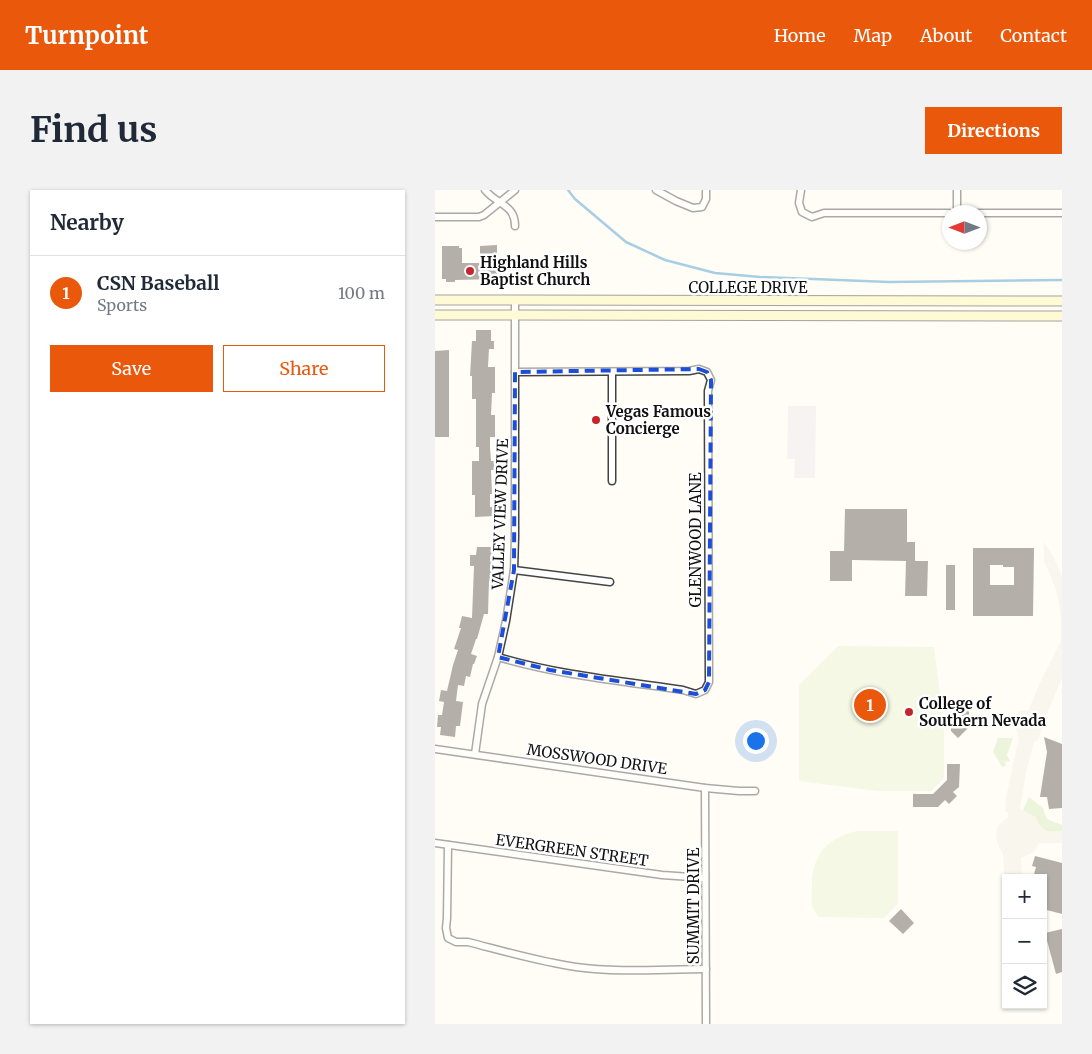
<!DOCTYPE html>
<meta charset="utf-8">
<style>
body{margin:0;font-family:Merriweather,serif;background:#f2f2f3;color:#1f2937}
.controls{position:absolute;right:15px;bottom:15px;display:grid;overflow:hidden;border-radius:0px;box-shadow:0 1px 4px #0004}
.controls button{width:45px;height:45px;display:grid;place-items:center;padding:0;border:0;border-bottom:1px solid #e0e1e3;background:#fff;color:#1f2937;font:25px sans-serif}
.compass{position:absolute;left:507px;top:15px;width:45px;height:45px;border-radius:50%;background:#fff;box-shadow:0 1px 4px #0004;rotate:270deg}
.you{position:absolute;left:320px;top:550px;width:18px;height:18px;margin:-12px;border:4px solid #fff;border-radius:50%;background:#1a73e8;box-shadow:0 0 0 8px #1a73e833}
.badge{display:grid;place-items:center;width:32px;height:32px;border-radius:50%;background:#ea580c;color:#fff;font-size:16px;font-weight:700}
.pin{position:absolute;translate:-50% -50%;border:2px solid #fff;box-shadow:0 1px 5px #0006}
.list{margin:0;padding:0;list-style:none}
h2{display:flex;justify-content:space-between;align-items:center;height:65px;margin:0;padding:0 20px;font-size:21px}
h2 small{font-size:16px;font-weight:400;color:#747a83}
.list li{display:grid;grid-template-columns:32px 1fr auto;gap:15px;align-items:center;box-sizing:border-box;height:75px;padding:0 20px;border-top:1px solid #e0e1e3}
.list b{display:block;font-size:19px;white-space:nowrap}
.list p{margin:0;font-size:16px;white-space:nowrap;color:#747a83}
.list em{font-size:16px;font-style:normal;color:#747a83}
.actions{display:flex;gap:10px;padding:15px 20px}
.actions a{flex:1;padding:11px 0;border:1px solid #ea580c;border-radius:0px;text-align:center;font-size:18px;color:#ea580c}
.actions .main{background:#ea580c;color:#fff}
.icon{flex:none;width:28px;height:28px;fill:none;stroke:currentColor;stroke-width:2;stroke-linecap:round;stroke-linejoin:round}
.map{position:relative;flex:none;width:627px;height:834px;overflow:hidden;border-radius:0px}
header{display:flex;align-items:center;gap:30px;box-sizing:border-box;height:70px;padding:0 25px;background:#ea580c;color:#fff}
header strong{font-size:24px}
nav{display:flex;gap:28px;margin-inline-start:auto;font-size:18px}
.intro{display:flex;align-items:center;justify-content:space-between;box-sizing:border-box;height:120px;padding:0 30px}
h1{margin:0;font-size:35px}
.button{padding:12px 22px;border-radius:0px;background:#ea580c;color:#fff;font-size:18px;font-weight:700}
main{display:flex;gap:30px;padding:0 30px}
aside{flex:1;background:#fff;border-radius:0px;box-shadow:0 1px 4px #0004}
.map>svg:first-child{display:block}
.industrial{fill:#eee6ef}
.green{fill:#d5ebbd}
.pitch{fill:#e6f2cf}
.plaza{fill:#f1ede2}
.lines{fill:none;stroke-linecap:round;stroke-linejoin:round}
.stream{stroke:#3f96cf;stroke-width:2.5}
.building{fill:#5a524d;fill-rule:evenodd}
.street-casing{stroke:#444;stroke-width:9}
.secondary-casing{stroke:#333;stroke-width:11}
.street{stroke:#fff;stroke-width:6}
.secondary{stroke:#fff6b0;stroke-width:9}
.marked{fill:none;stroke:#1d4ed8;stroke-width:4;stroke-dasharray:10 6;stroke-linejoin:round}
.poi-dot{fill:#c4262e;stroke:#fff;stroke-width:2}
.labels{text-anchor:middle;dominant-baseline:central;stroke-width:5;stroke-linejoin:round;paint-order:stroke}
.poi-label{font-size:15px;font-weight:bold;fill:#111;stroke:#fff;text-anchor:start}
.street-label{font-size:15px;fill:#111;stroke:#fff}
</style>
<header>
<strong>Turnpoint</strong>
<nav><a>Home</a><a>Map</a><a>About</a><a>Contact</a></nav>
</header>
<div class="intro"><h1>Find us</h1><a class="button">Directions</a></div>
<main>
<aside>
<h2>Nearby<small></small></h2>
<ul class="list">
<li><span class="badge">1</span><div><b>CSN Baseball</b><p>Sports</p></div><em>100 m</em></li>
</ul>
<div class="actions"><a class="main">Save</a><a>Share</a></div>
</aside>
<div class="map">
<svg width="627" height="834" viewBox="0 0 627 834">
<rect width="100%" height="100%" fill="#fffdf5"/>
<!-- industrial -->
<polygon class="industrial" points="353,216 381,216 380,288 359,288 360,269 352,269"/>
<!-- green -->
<g class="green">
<polygon points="563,548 578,548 572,565 575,571 570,572 571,576 567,577 558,562"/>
<polygon points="594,607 608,618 612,629 627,635 627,641 611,641 588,620"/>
</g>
<!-- pitch -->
<g class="pitch">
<polygon points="403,456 499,457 509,535 509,588 496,601 443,601 364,591 364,495"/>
<path d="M422,641H463V714L449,728L384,727C381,723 377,718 377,713C376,707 377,700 377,693C377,665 394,647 422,641Z"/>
</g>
<!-- plaza -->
<polygon class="plaza" points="609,352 618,366 627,386 627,488 609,531 604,549 599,553 591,582 585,619 601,627 603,634 611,641 627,641 627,653 604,653 599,662 586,668 587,688 571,688 571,714 568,664 563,655 561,646 563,636 567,632 573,627 573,622 570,622 571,608 577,579 584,549 581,538 577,532 584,521 590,520 593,521 604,495 625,453 626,450 626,431 624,414 621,399 609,371"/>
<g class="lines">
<!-- stream -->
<polyline class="stream" points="133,0 140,9 191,52 230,70 280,83 325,87 454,92 627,90"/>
</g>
<!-- building -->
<g class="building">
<polygon points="62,55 62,89 20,90 20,92 11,92 11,89 7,89 7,56 24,56 24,58 27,58 27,73 45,73 45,56"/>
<polygon points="41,140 56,140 56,151 59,151 59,159 54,159 53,177 60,177 60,203 57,203 56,225 60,225 60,247 55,247 55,257 56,271 60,271 60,280 56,280 57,304 55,304 55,317 60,317 60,326 40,327 40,305 37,305 37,271 44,271 44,257 41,257 41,209 37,209 37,186 35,186 37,151 41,151"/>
<polygon points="14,160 14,247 0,247 0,161"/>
<polygon points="410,319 472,319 472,352 480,352 480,371 493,371 492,406 470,406 471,371 417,370 417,391 395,391 395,361 409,361"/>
<polygon points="42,357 59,357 57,391 54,391 53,424 49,424 42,449 41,449 36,464 42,466 39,474 38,474 35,487 31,486 29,496 23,495 21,511 28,512 25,536 21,536 20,547 5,545 6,537 2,537 3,525 7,525 9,512 4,511 6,500 12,501 18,475 23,460 19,459 26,438 24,438 27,426 37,428 39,376 35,376 35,365 41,365"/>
<path d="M538,358H599L598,426H538ZM555,375H568V377H579V395H555Z"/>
<rect x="511" y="375" width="9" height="45"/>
<polygon points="519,515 534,515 534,537 523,548 516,541 516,518 519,518"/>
<polygon points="609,547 627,554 627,618 614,619 612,607 605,607 612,562"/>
<polygon points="512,574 525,574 524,597 518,602 522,606 514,614 510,610 503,617 478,617 478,604 498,604 512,590"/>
<polygon points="600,666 627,673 627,724 608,719 608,688 598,688 601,677 597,676"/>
<polygon points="466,719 479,733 468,744 454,731"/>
<polygon points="627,739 627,782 621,784 610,743"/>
</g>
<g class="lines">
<!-- street casing -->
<g class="street-casing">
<g id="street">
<path d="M50,0C62,15 80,14 80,36"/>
<polyline points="221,0 241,11 258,18 267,17 271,9 271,0"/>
<polyline points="366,0 364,13 367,22 377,27 389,23 514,23"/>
<polyline points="522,0 522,22"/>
<polyline points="544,23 627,23"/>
<polyline points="0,27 44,27 49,25 80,0"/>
<polyline points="177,182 177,291"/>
<polyline points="79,380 175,392"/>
<path d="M63,467C123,485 186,491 248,500L261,504L270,500L274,492L273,201L276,190L272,182L264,179L254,181L80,182"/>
<polyline points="0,559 270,598 304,601 320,601"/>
<polyline points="40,564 47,514 63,467 71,431 79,380 80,347 80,111"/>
<polyline points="270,598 271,834"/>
<polyline points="0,653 227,685 270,688"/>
<path d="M13,655L12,728L11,738L13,748L21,752H33C68,761 105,772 141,777C184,783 228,779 271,779"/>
</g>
</g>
<!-- secondary casing -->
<g class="secondary-casing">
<g id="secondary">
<polyline points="0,110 627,111"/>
<polyline points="0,125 627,126"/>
</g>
</g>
<!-- street -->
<use href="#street" class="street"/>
<!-- secondary -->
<use href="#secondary" class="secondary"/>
</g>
<!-- marked area -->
<path d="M0 0H627V834H0ZM264,179L272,182L276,190L274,492L270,500L261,504L115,480L63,467L79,380L80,182Z" fill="#fffdf5" fill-opacity=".55" fill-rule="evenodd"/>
<path class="marked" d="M264,179L272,182L276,190L274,492L270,500L261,504L115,480L63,467L79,380L80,182Z"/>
<!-- markers -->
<g class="poi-dot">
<circle cx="35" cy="81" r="5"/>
<circle cx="161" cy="230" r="5"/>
<circle cx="474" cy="522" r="5"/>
</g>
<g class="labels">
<!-- poi labels -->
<g class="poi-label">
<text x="45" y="72">Highland Hills<tspan x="45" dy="17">Baptist Church</tspan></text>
<text x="171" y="221">Vegas Famous<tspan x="171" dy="17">Concierge</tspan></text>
<text x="484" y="513">College of<tspan x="484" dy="17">Southern Nevada</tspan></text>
</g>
<!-- street labels -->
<g class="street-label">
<text x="313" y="97">COLLEGE DRIVE</text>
<text transform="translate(65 324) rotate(-88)">VALLEY VIEW DRIVE</text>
<text transform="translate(260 350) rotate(-90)">GLENWOOD LANE</text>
<text transform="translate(162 569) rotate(8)">MOSSWOOD DRIVE</text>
<text transform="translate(137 660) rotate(8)">EVERGREEN STREET</text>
<text transform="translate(258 716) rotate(-90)">SUMMIT DRIVE</text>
</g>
</g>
</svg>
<div class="controls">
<button>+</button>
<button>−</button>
<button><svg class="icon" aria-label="layers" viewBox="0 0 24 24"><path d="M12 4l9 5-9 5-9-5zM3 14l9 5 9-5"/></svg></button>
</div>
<svg class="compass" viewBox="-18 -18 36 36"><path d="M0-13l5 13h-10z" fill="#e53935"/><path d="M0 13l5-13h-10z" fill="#747a83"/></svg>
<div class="you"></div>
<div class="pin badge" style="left:435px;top:515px">1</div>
</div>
</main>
